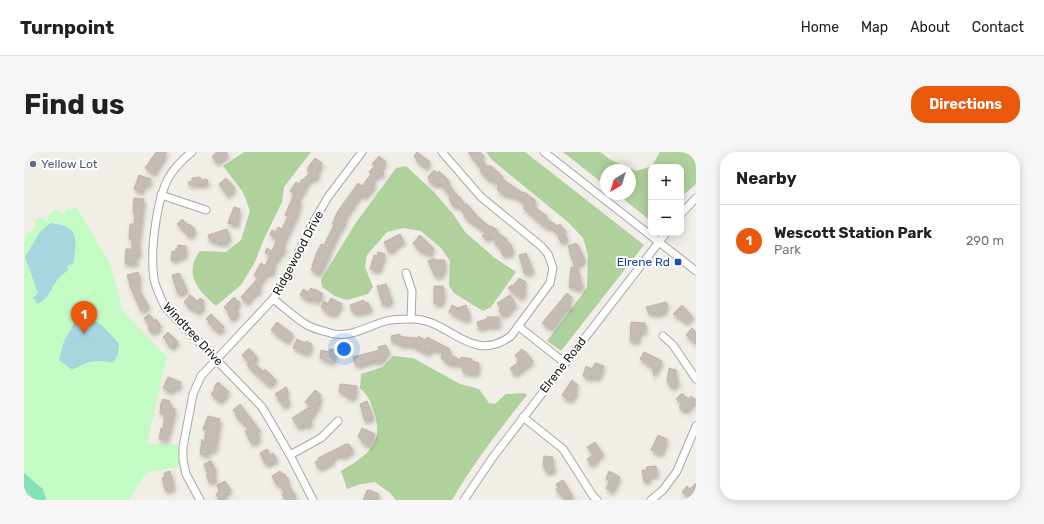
<!DOCTYPE html>
<meta charset="utf-8">
<style>
body{margin:0;font-family:Rubik,sans-serif;background:#f6f6f6;color:#202124}
.controls{position:absolute;right:12px;top:12px;display:grid;overflow:hidden;border-radius:8px;box-shadow:0 2px 10px #0003}
.controls button{width:36px;height:36px;display:grid;place-items:center;padding:0;border:0;border-bottom:1px solid #e0e0e0;background:#fff;color:#202124;font:20px sans-serif}
.compass{position:absolute;left:576px;top:12px;width:36px;height:36px;border-radius:50%;background:#fff;box-shadow:0 2px 10px #0003;rotate:218deg}
.you{position:absolute;left:320px;top:197px;width:14px;height:14px;margin:-10px;border:3px solid #fff;border-radius:50%;background:#1a73e8;box-shadow:0 0 0 6px #1a73e833}
.badge{display:grid;place-items:center;width:26px;height:26px;border-radius:50%;background:#ea580c;color:#fff;font-size:13px;font-weight:700}
.pin{position:absolute;translate:-50% -33px;filter:drop-shadow(0 1px 2px #0008)}
.pin::after{content:'';position:absolute;top:21px;width:14px;height:12px;background:inherit;clip-path:polygon(0 0,100% 0,50% 100%)}
.list{margin:0;padding:0;list-style:none}
h2{display:flex;justify-content:space-between;align-items:center;height:52px;margin:0;padding:0 16px;font-size:17px}
h2 small{font-size:13px;font-weight:400;color:#757577}
.list li{display:grid;grid-template-columns:26px 1fr auto;gap:12px;align-items:center;box-sizing:border-box;height:72px;padding:0 16px;border-top:1px solid #e0e0e0}
.list b{display:block;font-size:15px;white-space:nowrap}
.list p{margin:0;font-size:13px;white-space:nowrap;color:#757577}
.list em{font-size:13px;font-style:normal;color:#757577}
.map{position:relative;flex:none;width:672px;height:348px;overflow:hidden;border-radius:16px}
header{display:flex;align-items:center;gap:24px;box-sizing:border-box;height:56px;padding:0 20px;background:#fff;border-bottom:1px solid #e0e0e0}
header strong{font-size:19px}
nav{display:flex;gap:22px;margin-inline-start:auto;font-size:14px}
.intro{display:flex;align-items:center;justify-content:space-between;box-sizing:border-box;height:96px;padding:0 24px}
h1{margin:0;font-size:28px}
.button{padding:10px 18px;border-radius:16px;background:#ea580c;color:#fff;font-size:14px;font-weight:700}
main{display:flex;gap:24px;padding:0 24px}
aside{flex:1;background:#fff;border-radius:16px;box-shadow:0 2px 10px #0003}
.map>svg:first-child{display:block}
.forest{fill:#afd19b}
.park{fill:#c4fbc5}
.pitch{fill:#84e1b7}
.water{fill:#a7d6df}
.building{fill:#c6bcb6;stroke:#c3b3a9;filter:url(#shadow)}
.lines{fill:none;stroke-linecap:round;stroke-linejoin:round}
.minor-casing{stroke:#a7a7a7;stroke-width:9}
.minor{stroke:#fff;stroke-width:7}
.service-dot{fill:#5c6f8a;stroke:#fff;stroke-width:1.5}
.transit-dot{fill:#1a4fb4;stroke:#fff;stroke-width:1.5}
.labels{text-anchor:middle;dominant-baseline:central;stroke-width:4;stroke-linejoin:round;paint-order:stroke}
.service-label{font-size:12px;fill:#4e5e75;stroke:#fff;text-anchor:start}
.street-label{font-size:12px;fill:#202020;stroke:#fff}
.transit-label{font-size:12px;fill:#164399;stroke:#fff;text-anchor:end}
</style>
<header>
<strong>Turnpoint</strong>
<nav><a>Home</a><a>Map</a><a>About</a><a>Contact</a></nav>
</header>
<div class="intro"><h1>Find us</h1><a class="button">Directions</a></div>
<main>
<div class="map">
<svg width="672" height="348" viewBox="0 0 672 348">
<defs>
<filter id="shadow"><feDropShadow dx="1.5" dy="3" stdDeviation="2" flood-color="#0004"/></filter>
</defs>
<rect width="100%" height="100%" fill="#f1ede7"/>
<!-- forest -->
<g class="forest">
<path d="M220,0H287L260,35L258,50L239,89L231,110L217,133L192,154C174,138 159,123 176,99L202,100L217,88L226,59L219,40L199,14Z"/>
<polygon points="462,0 501,0 620,93 537,199 523,189 563,136 564,103 559,86 545,71 468,8"/>
<polygon points="539,0 576,0 587,8 612,19 628,14 636,0 672,0 672,32 657,45 657,15 627,15 627,69 593,42 606,42 606,18 582,18 582,34"/>
<polygon points="382,14 410,40 429,62 441,80 471,106 492,120 467,155 459,159 430,141 425,134 426,109 417,96 397,79 379,76 363,80 343,103 341,115 349,135 344,142 323,148 311,144 298,135 297,128 331,72 372,16"/>
<path d="M369,204L389,206L436,232L455,237L465,251L471,252L482,242L500,241L503,243C476,277 450,310 428,348H372L366,341L351,330L337,332L323,337L317,319C340,305 360,294 351,263C347,250 346,246 336,236L337,222L359,215Z"/>
</g>
<!-- park -->
<polygon class="park" points="53,56 86,111 99,159 143,205 123,291 156,293 157,314 122,321 105,348 0,348 0,91 3,82 11,76 11,68 15,65 23,69 25,62 31,57 40,63 42,58"/>
<!-- pitch -->
<polygon class="pitch" points="0,321 19,337 22,348 0,348"/>
<!-- water -->
<g class="water">
<path d="M26,71C56,74 53,87 49,112L43,114L44,118C41,121 37,123 34,127C27,136 25,146 14,152L9,146L14,141L1,105L16,80Z"/>
<path d="M59,165C76,167 84,180 95,192L94,202L89,211C70,207 65,209 48,218L35,208L40,189L51,170Z"/>
</g>
<!-- building -->
<g class="building">
<polygon points="132,0 143,0 130,22 121,16"/>
<polygon points="192,0 202,0 204,3 193,11 188,5"/>
<polygon points="393,0 406,10 402,16 393,9 394,8 390,4"/>
<polygon points="444,0 456,0 460,4 457,6 463,15 466,13 479,25 477,26 499,41 500,40 511,48 510,48 512,50 509,54 523,64 522,66 533,74 536,72 537,74 542,79 539,82 544,87 539,91 534,86 536,84 526,74 524,77 499,56 502,52 490,44 489,45 485,43 484,44 481,42 480,43 473,37 475,34 467,27 466,29 456,19 458,18"/>
<polygon points="355,4 362,10 356,18 360,21 357,24 354,22 348,30 351,33 341,45 337,42 320,67 322,68 312,85 296,122 287,118 289,114 288,114 293,100 297,92 300,93 310,73 308,72 311,67 310,67 314,59 334,31 338,34 347,22 345,20 351,14 348,12"/>
<polygon points="291,6 298,11 293,20 295,22 290,28 287,26 273,49 277,51 274,56 275,57 258,94 261,95 258,102 256,101 254,107 253,106 249,114 251,115 246,123 243,121 234,134 237,136 232,142 231,141 223,151 217,145 234,126 230,123 237,111 241,114 246,103 241,101 243,96 248,99 253,87 246,83 248,78 252,80 254,75 258,77 264,64 261,63 270,42 266,39 272,30 275,32 278,27 279,28 286,20 283,18 285,15 284,15"/>
<polygon points="410,18 413,21 415,19 425,29 424,31 435,46 436,45 441,53 443,52 453,64 465,74 467,75 468,74 474,79 473,80 483,87 482,89 487,92 486,93 488,94 487,96 489,98 486,103 482,101 480,104 477,101 479,98 471,92 473,90 466,84 463,88 458,84 462,81 448,70 447,71 439,62 441,61 433,53 431,55 429,53 425,47 427,45 421,37 414,31 412,33 406,30 404,25"/>
<polygon points="115,23 127,27 124,34 120,32 118,40 110,37"/>
<polygon points="176,25 177,28 183,27 184,32 165,33 164,30 168,29 168,26"/>
<polygon points="202,26 211,36 204,44 195,32"/>
<polygon points="110,46 120,47 114,96 116,96 115,103 112,103 112,112 101,111 102,97 108,97 108,87 105,87 106,72 110,72 111,61 109,60"/>
<polygon points="210,55 216,57 213,73 204,71"/>
<polygon points="158,67 164,73 165,72 171,77 170,78 171,80 166,85 153,72"/>
<polygon points="203,77 206,87 202,88 203,91 198,92 197,90 192,91 191,88 186,89 184,83"/>
<polygon points="376,82 380,90 370,95 371,97 365,100 360,90"/>
<polygon points="396,83 410,97 405,103 399,98 397,100 389,91"/>
<polygon points="552,91 553,93 554,93 561,109 554,112 553,122 556,123 556,132 559,132 558,137 545,135 547,115 551,116 544,94"/>
<polygon points="154,93 162,94 161,105 153,105 153,109 147,108 148,99 152,99 152,96 154,97"/>
<polygon points="354,100 361,102 355,119 346,117 350,103 353,104"/>
<polygon points="502,101 509,120 501,122 495,103"/>
<polygon points="410,106 411,108 421,108 420,120 418,120 418,124 411,124 404,109"/>
<polygon points="114,120 116,127 114,128 116,135 114,136 125,155 117,159 107,136 103,123"/>
<polygon points="155,121 163,139 154,142 148,123"/>
<polygon points="495,126 502,130 499,136 501,138 501,141 497,146 484,136 487,133 489,134"/>
<polygon points="362,132 368,150 359,153 353,134"/>
<polygon points="410,134 419,134 420,145 419,145 419,151 410,152"/>
<polygon points="287,136 290,138 291,137 299,142 293,150 288,146 288,148 285,146 284,148 276,143 279,137 284,140"/>
<polygon points="543,141 548,145 544,151 547,154 544,157 542,156 527,177 518,171"/>
<polygon points="166,143 173,149 176,146 180,149 177,152 180,155 174,161 168,156 167,157 160,150"/>
<polygon points="486,143 492,153 485,158 486,160 478,164 475,158 477,157 473,151"/>
<polygon points="210,145 216,151 211,156 215,161 208,168 204,163 206,161 200,155"/>
<polygon points="307,146 318,152 311,163 304,161 297,155 300,149 304,152"/>
<polygon points="340,148 341,151 344,150 347,158 334,161 333,160 330,161 330,158 328,159 326,153"/>
<polygon points="642,150 644,154 641,155 642,159 631,163 631,160 625,162 622,155"/>
<polygon points="428,153 433,156 442,153 446,166 439,168 439,165 436,166 436,165 425,160"/>
<polygon points="658,153 669,165 662,171 657,166 653,165 649,162"/>
<polygon points="125,162 131,169 132,167 136,173 135,174 137,175 130,181 128,179 127,180 124,176 126,174 120,166"/>
<polygon points="187,162 200,175 195,181 184,170 185,169 182,167"/>
<polygon points="463,165 475,165 475,174 463,174 455,177 453,170 463,167"/>
<polygon points="253,170 269,182 263,190 247,178"/>
<polygon points="607,170 621,171 621,180 615,180 615,189 606,189"/>
<polygon points="668,176 672,180 672,192 662,183"/>
<polygon points="144,180 154,190 148,196 142,190 143,189 139,185"/>
<polygon points="376,182 376,184 380,185 394,186 394,184 402,188 403,185 426,197 424,199 427,200 426,203 437,208 437,205 448,207 448,209 455,211 453,222 439,220 439,213 429,211 428,213 419,208 420,207 417,206 419,201 409,196 409,198 407,197 405,202 387,193 375,193 375,189 368,190 367,184"/>
<polygon points="273,187 281,191 282,189 288,192 284,202 269,196"/>
<polygon points="362,193 365,201 361,202 362,205 359,206 360,208 352,210 351,208 332,214 329,205 352,199 355,198 354,195"/>
<polygon points="225,196 232,204 233,206 229,210 239,219 241,217 252,228 245,234 223,213 225,211 218,203"/>
<polygon points="306,197 312,198 309,211 296,206 297,198 305,200"/>
<polygon points="498,197 500,200 501,199 509,209 491,223 486,216 494,211 493,210 495,208 491,203"/>
<polygon points="620,200 638,209 630,224 628,215 616,207"/>
<polygon points="571,211 580,214 574,227 567,224 566,227 559,224 562,214 568,217"/>
<polygon points="645,216 652,218 652,227 655,231 648,236 643,229"/>
<polygon points="144,225 157,230 154,237 150,235 148,239 146,240 139,236"/>
<polygon points="548,228 554,233 550,238 553,240 546,249 538,243"/>
<polygon points="194,230 205,240 196,250 187,242 191,237 190,235"/>
<polygon points="316,232 333,234 330,246 322,245 323,242 315,240"/>
<polygon points="262,235 264,239 262,241 264,244 262,245 266,250 260,255 251,242"/>
<polygon points="291,238 297,243 295,247 297,248 293,252 295,254 285,267 288,271 282,275 280,272 275,276 268,266 287,254 281,250"/>
<polygon points="658,241 664,247 667,244 672,248 663,259 661,257 659,259 655,256 658,252 652,247"/>
<polygon points="139,247 146,249 145,253 148,253 147,256 151,257 146,278 145,278 143,288 135,287 137,276 139,276 141,262 136,261 137,251"/>
<polygon points="343,249 349,266 341,269 336,252"/>
<polygon points="216,252 236,279 232,281 236,287 228,292 221,279 225,277 212,264 213,263 209,258"/>
<polygon points="184,264 196,267 191,299 183,298 185,303 176,302 178,287 180,292 182,278 179,277"/>
<polygon points="338,276 351,282 345,294 338,290 339,287 334,285"/>
<polygon points="634,283 643,287 637,302 627,298"/>
<polygon points="571,290 579,302 572,307 573,309 567,313 563,307 569,303 563,295"/>
<polygon points="322,292 325,292 329,299 318,305 316,302 308,307 309,310 295,317 291,310 295,308 294,306"/>
<polygon points="243,297 246,303 249,301 253,308 242,313 236,301"/>
<polygon points="520,304 529,305 528,312 531,318 523,321 519,313"/>
<polygon points="186,309 187,309 192,319 189,320 192,328 186,331 182,323 184,322 180,312"/>
<polygon points="632,314 633,323 625,324 625,329 620,330 618,318 623,318 622,315"/>
<polygon points="146,319 150,336 142,339 138,326 141,325 140,321"/>
<polygon points="256,319 258,322 259,321 261,323 265,329 263,330 272,345 266,348 261,348 258,342 261,341 255,332 253,333 248,324"/>
<polygon points="585,319 596,325 588,340 582,336 586,329 582,327"/>
<polygon points="539,328 549,345 543,348 541,348 537,341 535,342 532,337 534,336 532,332"/>
<polygon points="201,329 207,339 200,342 202,345 195,348 192,342 195,340 193,333"/>
<polygon points="672,331 672,348 671,348 667,344 665,346 658,340 663,334 666,337"/>
<polygon points="343,338 346,338 355,342 353,348 339,348"/>
</g>
<g class="lines">
<!-- minor casing -->
<g class="minor-casing">
<g id="minor">
<path d="M168,0C159,7 151,15 145,25C132,48 126,101 130,127C132,137 137,146 141,155L238,255L266,303L289,348"/>
<polyline points="520,0 672,119"/>
<polyline points="137,43 182,58"/>
<polyline points="657,62 672,46"/>
<polyline points="382,121 388,139 387,166"/>
<path d="M249,147C260,155 271,166 283,173C290,177 299,179 306,181C325,187 344,174 362,169C369,167 378,167 386,167C425,165 446,214 487,184L526,131L529,116L524,102L517,94L457,45L418,0"/>
<polyline points="494,174 541,211"/>
<polyline points="639,184 649,193 672,227"/>
<polyline points="499,265 539,297 569,344 573,348"/>
<polyline points="266,303 297,286 314,269"/>
<polyline points="176,348 162,322 159,308 159,295 169,242 177,224 249,147 261,129 286,76 304,45 338,0"/>
<polyline points="440,348 469,305 642,81"/>
<polyline points="627,348 639,338 653,319 672,274"/>
</g>
</g>
<!-- minor -->
<use href="#minor" class="minor"/>
</g>
<!-- markers -->
<circle class="service-dot" cx="9" cy="12" r="4"/>
<rect class="transit-dot" x="650" y="106" width="8" height="8" rx="2"/>
<g class="labels">
<!-- service labels -->
<g class="service-label">
<text x="17" y="12">Yellow Lot</text>
</g>
<!-- street labels -->
<g class="street-label">
<text transform="translate(274 101) rotate(-62)">Ridgewood Drive</text>
<text transform="translate(169 182) rotate(47)">Windtree Drive</text>
<text transform="translate(539 213) rotate(-52)">Elrene Road</text>
</g>
<!-- transit labels -->
<g class="transit-label">
<text x="646" y="110">Elrene Rd</text>
</g>
</g>
</svg>
<div class="controls">
<button>+</button>
<button>−</button>
</div>
<svg class="compass" viewBox="-18 -18 36 36"><path d="M0-13l5 13h-10z" fill="#e53935"/><path d="M0 13l5-13h-10z" fill="#757577"/></svg>
<div class="you"></div>
<div class="pin badge" style="left:60px;top:182px">1</div>
</div>
<aside>
<h2>Nearby<small></small></h2>
<ul class="list">
<li><span class="badge">1</span><div><b>Wescott Station Park</b><p>Park</p></div><em>290 m</em></li>
</ul>
</aside>
</main>
